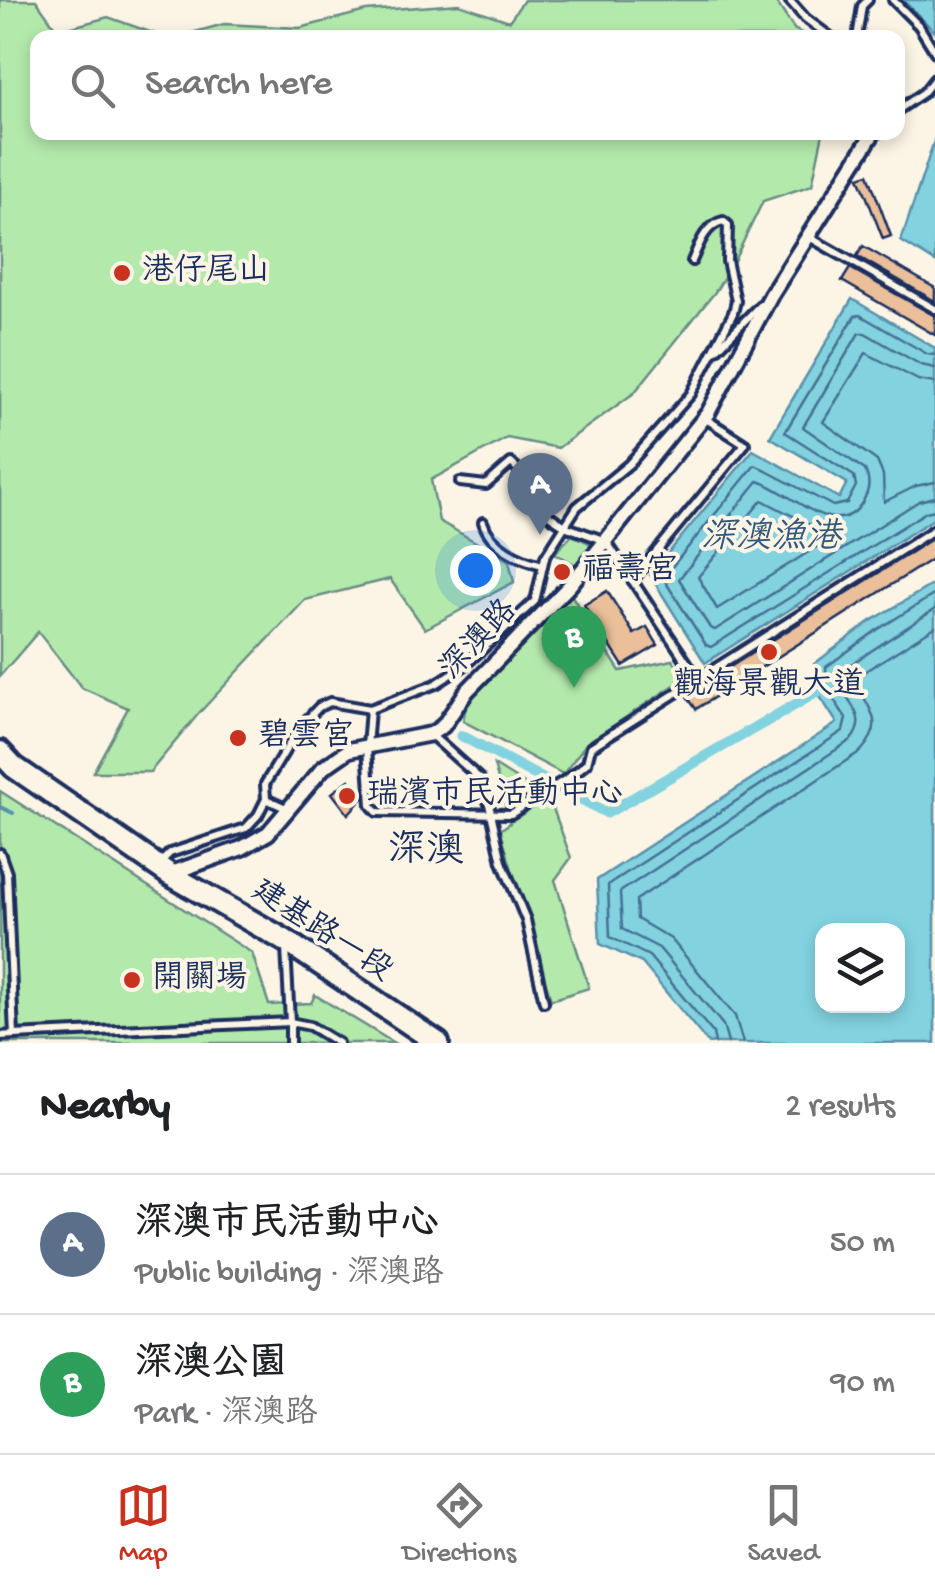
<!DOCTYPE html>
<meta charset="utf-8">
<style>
body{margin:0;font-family:"Gochi Hand","LXGW WenKai TC",sans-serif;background:#f6f6f6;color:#202124}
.controls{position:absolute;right:30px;bottom:30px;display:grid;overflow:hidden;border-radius:20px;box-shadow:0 5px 15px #0003}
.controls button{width:90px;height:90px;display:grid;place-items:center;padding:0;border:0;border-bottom:2px solid #e0e0e0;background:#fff;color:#202124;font:50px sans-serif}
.you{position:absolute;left:475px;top:570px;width:35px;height:35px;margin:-25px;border:8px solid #fff;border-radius:50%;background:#1a73e8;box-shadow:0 0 0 15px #1a73e833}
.badge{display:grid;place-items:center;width:65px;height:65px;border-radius:50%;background:#c8321e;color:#fff;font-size:32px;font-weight:700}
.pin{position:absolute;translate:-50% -82px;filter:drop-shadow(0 2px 5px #0008)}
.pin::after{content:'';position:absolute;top:52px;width:35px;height:30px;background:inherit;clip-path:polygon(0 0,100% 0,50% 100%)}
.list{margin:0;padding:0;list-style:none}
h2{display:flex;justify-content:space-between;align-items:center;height:130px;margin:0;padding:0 40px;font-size:42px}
h2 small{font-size:32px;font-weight:400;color:#757577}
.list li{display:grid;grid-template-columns:65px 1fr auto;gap:30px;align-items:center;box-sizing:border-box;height:140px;padding:0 40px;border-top:2px solid #e0e0e0}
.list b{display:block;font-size:38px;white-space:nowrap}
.list p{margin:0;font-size:32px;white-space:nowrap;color:#757577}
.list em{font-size:32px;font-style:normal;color:#757577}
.icon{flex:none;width:55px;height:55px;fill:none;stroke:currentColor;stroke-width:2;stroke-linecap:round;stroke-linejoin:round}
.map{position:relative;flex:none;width:935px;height:1043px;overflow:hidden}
.search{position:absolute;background:#fff;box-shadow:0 5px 15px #0003;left:30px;right:30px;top:30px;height:110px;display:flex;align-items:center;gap:25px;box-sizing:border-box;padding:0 35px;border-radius:20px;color:#757577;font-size:38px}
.sheet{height:410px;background:#fff}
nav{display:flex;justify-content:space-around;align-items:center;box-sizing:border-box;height:140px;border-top:2px solid #e0e0e0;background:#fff;font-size:28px;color:#757577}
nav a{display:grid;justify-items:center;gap:5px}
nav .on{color:#c8321e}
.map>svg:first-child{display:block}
.green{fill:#b4e9ac;stroke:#688c85;stroke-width:2.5}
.water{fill:#83d2e0;stroke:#5991ac;stroke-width:2.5;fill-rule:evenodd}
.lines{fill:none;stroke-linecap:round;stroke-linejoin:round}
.shore{stroke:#457092;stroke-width:2.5}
.stream{stroke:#5991ac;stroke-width:4}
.canal{stroke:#83d2e0;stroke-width:11}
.building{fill:#eabf9a;stroke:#1b2f5e;stroke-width:2.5}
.service-casing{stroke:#1b2f5e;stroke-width:14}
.minor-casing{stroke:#1b2f5e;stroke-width:20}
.primary-casing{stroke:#1b2f5e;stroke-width:28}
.service{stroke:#fcf5e5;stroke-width:6}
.minor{stroke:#fcf5e5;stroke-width:12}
.primary{stroke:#fcf5e5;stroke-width:20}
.poi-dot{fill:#c8321e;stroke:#fcf5e5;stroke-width:4}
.labels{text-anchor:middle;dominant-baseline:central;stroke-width:8;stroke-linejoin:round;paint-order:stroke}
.poi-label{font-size:32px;fill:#1b2f5e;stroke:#fcf5e5;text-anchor:start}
.street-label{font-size:32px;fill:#1b2f5e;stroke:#fcf5e5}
.water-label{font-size:35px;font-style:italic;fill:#35587e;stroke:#fcf5e5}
.quarter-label{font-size:38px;fill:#1b2f5e;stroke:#fcf5e5}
</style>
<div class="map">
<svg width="935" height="1043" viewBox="0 0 935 1043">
<rect width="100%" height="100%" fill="#fcf5e5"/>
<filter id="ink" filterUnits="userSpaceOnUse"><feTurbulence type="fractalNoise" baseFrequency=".01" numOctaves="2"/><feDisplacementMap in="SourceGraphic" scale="20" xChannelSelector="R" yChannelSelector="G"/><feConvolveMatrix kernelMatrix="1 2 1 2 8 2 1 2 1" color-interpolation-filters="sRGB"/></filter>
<g filter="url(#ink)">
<!-- green -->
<g class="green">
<polygon points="0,0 36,0 58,31 108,17 164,37 38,38 38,132 823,133 812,185 763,201 732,265 715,292 634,393 558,448 507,438 431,480 439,521 509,561 514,582 425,629 390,579 305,600 200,712 150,772 93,772 128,708 82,688 38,632 0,676"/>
<polygon points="524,0 775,0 794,29 809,37 177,37 224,24 300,28 366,11 459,4 509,21"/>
<polygon points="572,535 592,544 576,565 555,553"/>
<polygon points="570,593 620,671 673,660 685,678 586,744 563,774 463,721 468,697 521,648"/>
<polygon points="494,765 550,800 571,858 555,880 589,988 551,1000 500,830 510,823"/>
<polygon points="0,791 252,953 269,1005 311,1003 315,995 394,1043 0,1043"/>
</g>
<!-- water -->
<g class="water">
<polygon points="903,0 935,0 935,32"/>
<polygon points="935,138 935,262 901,241"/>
<polygon points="852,299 935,348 935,518 705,663 650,575 753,450 839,498 847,483 770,437"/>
<path d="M935,583V1043H708L642,963L600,944L597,880L837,723L817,692L814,664L871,621ZM822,931H898V1006H822Z"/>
</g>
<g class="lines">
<!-- shore -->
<g class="shore">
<polyline points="935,355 927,354 860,315 855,316 785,432 854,476 856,486 847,503 833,506 755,465 663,578 706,645 711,647 926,512 935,510"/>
<path d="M935,368L921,365L865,333H859L803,427L865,470C870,481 870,489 863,501C838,546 790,490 758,481L679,579L710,628L715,630L919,501L935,497"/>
<polyline points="935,383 918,380 866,353 823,422 877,461 883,475 884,502 916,486 935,482"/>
<polygon points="762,500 826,533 828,540 717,609 698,577"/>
<polyline points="715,1043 713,1033 649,956 610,937 608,885 843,731 846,718 827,689 826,667 877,630 935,594"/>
<path d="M728,1043L723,1025L659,948L622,929L620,892L851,740C873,713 838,699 839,672L935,609"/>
<path d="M743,1043L735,1016L671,939L637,919L636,900L861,751C891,718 862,707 856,677L935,627"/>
</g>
<!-- stream -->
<polyline class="stream" points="0,807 13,813"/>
<!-- canal -->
<polyline class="canal" points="462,736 607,813 817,692"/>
</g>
<!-- building -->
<g class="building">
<polygon points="868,174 891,236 883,239 859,177"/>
<polygon points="863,246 935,288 935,301 857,256"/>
<polygon points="850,268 935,316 935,335 842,281"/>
<polygon points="935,537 935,557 696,709 686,695"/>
<polygon points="607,591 634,634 647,627 658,645 623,666 584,605"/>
<polygon points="349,780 363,798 348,814 332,793"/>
</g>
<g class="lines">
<!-- service casing -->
<g class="service-casing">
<g id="service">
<polyline points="789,0 805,18 832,38"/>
<polyline points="893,0 919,26 935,52"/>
<polyline points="857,38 862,6 868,0"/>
<polyline points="898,110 923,93 935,78"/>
<polyline points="809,237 935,309"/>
<polyline points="716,350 760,305"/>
<polyline points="460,482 486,485 511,463 527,477 550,516 567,527 606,541 698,679"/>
<path d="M483,522C490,546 520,560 543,565"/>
<polyline points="633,580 745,444 706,419"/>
<polyline points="370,709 367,747 371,805 377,812 511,814 571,776 587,763 591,747 935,529"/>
<polyline points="431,735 480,779 489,804 502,862 526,920 544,1002"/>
<polyline points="266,799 288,809"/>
<polyline points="0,853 7,873 14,1035 290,1022 286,948"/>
<path d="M161,862L170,853L246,828L258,815L266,799L265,784L299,728L319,707L330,702L370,709L436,684L464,666L535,601L545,557L577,507L629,464L691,394L733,313L736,301L727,261L728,225L723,221C705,225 699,245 692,261"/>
<polyline points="0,1036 14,1035"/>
<polyline points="290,1043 290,1022 310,1026 338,1043"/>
</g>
</g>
<!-- minor casing -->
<g class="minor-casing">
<polyline id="minor" points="169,874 242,848 268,833 323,768 349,750 431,734 443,726 467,691 570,585 708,413 771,295 874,132"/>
</g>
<!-- primary casing -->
<g class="primary-casing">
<polyline id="primary" points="0,752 14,767 169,874 286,941 438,1043"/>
</g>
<!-- service -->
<use href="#service" class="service"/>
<!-- minor -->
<use href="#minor" class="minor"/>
<!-- primary -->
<use href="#primary" class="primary"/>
</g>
</g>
<!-- markers -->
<g class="poi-dot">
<circle cx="122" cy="273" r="10"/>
<circle cx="562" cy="572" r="10"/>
<circle cx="769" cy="652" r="10"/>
<circle cx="238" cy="738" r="10"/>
<circle cx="347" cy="796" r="10"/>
<circle cx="132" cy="980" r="10"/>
</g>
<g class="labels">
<!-- poi labels -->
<g class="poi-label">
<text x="142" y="273">港仔尾山</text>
<text x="582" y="572">福壽宮</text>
<text x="769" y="687" text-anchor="middle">觀海景觀大道</text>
<text x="258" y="738">碧雲宮</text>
<text x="367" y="796">瑞濱市民活動中心</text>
<text x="152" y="980">開關場</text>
</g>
<!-- street labels -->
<g class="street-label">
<text transform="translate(480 641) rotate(-47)">深澳路</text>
<text transform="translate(321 932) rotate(33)">建基路一段</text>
</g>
<!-- water labels -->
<g class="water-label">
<text x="771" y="539">深澳漁港</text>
</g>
<!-- quarter labels -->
<g class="quarter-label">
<text x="426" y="853">深澳</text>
</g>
</g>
</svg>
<div class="controls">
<button><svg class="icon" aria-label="layers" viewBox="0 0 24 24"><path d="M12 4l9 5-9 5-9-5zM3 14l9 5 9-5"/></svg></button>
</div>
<div class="you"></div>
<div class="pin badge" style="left:540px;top:535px;background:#5c6f8a">A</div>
<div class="pin badge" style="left:574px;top:688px;background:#2e9e5b">B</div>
<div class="search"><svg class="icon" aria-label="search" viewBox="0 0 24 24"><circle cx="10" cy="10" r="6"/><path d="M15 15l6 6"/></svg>Search here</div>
</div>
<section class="sheet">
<h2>Nearby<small>2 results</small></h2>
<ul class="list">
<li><span class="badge" style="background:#5c6f8a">A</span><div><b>深澳市民活動中心</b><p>Public building · 深澳路</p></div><em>50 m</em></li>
<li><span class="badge" style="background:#2e9e5b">B</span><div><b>深澳公園</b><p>Park · 深澳路</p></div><em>90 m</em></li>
</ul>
</section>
<nav>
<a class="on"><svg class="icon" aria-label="map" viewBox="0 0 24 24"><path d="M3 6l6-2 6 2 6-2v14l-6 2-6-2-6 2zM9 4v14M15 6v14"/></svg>Map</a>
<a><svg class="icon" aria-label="directions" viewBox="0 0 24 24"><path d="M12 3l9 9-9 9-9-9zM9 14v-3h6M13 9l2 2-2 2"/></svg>Directions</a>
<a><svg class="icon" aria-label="saved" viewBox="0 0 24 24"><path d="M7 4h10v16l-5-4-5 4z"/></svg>Saved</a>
</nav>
